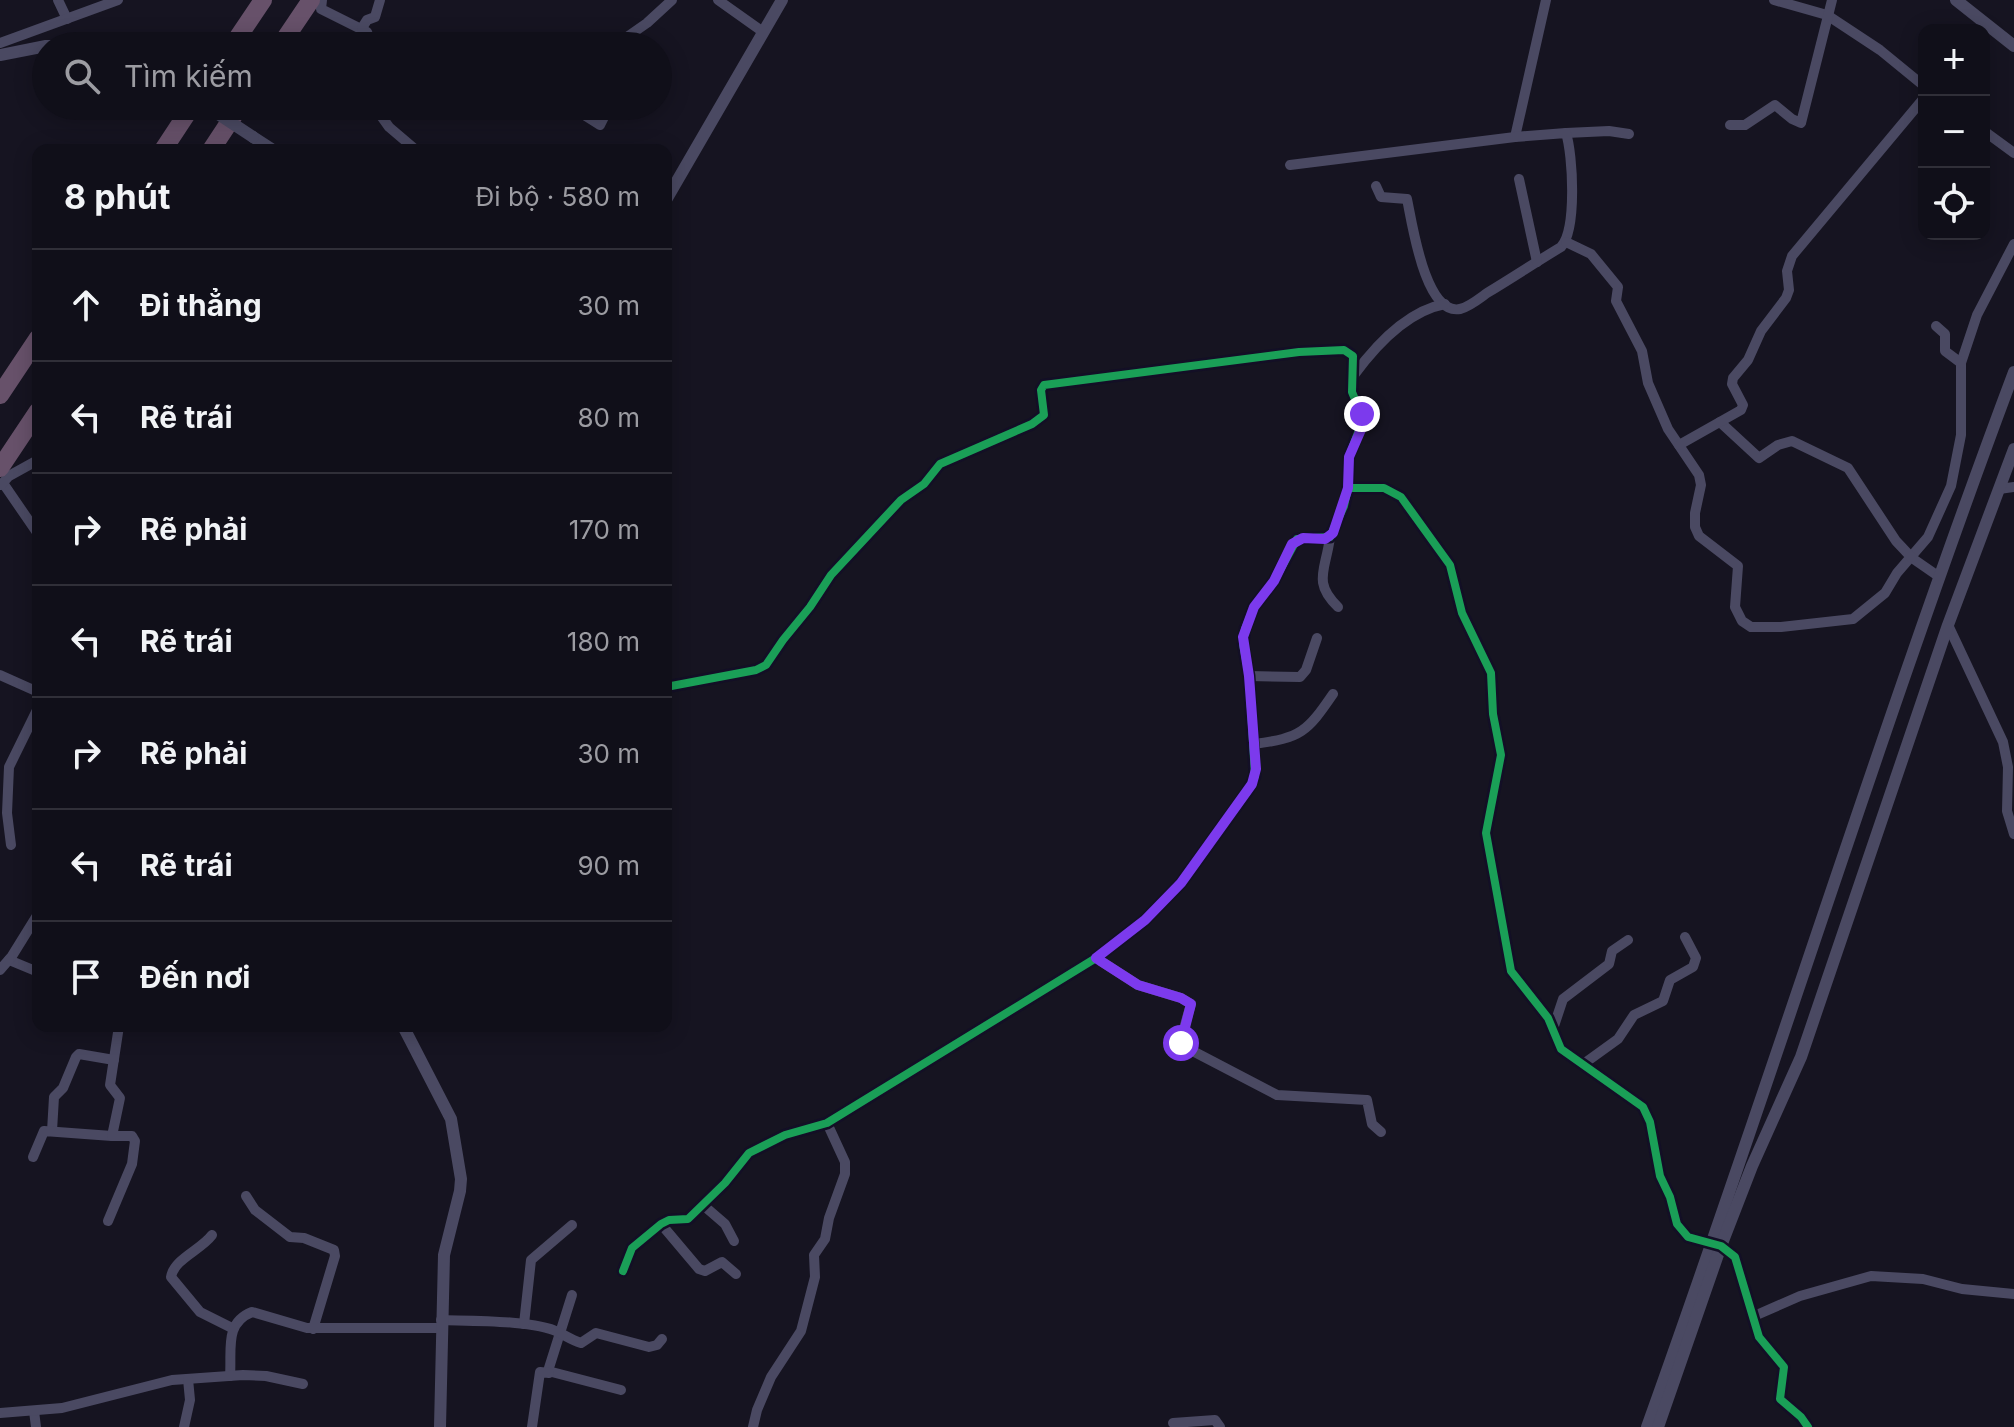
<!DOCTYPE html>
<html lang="vi">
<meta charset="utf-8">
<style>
body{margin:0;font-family:Inter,sans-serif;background:#191822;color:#f1f3f6}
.controls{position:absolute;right:24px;top:24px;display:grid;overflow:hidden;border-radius:16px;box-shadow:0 4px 20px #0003}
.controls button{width:72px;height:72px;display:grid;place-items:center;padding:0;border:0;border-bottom:2px solid #302f38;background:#100f19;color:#f1f3f6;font:40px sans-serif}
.stop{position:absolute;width:24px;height:24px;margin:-18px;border:6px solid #7c3aed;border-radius:50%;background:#fff}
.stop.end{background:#7c3aed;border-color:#fff;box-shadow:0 2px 8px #0008}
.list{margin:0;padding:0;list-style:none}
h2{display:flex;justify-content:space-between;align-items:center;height:104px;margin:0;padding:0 32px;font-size:34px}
h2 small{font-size:26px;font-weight:400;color:#9c9ca2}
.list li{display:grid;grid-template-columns:52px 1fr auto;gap:24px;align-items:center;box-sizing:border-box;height:112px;padding:0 32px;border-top:2px solid #302f38}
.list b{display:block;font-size:30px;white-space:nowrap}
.list em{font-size:26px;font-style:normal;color:#9c9ca2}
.icon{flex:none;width:44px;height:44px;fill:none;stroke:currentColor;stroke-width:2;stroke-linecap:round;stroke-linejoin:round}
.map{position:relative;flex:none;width:2014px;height:1427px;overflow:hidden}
.search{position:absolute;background:#100f19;box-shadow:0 4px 20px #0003;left:32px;top:32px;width:640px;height:88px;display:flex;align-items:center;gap:20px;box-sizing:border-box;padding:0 28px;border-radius:44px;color:#9c9ca2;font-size:30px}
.panel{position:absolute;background:#100f19;box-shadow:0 4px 20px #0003;left:32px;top:144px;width:640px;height:888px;border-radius:16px}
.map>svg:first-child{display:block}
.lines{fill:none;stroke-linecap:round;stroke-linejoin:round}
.minor{stroke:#4a4962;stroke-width:10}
.tertiary{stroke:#4a4962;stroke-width:12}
.motorway{stroke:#67516a;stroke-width:18}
.tertiary-bridge{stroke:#4a4962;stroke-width:12}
.cycleway-casing{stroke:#130f26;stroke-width:13}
.cycleway{stroke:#1a9f57;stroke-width:8}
.route{stroke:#7c3aed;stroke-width:10}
</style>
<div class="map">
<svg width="2014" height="1427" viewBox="0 0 2014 1427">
<rect width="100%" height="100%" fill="#161421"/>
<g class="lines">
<!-- minor -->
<g class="minor">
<polyline points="58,0 67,19"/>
<polyline points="322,0 321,9 367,32 372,46"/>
<polyline points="718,0 763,32"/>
<polyline points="1774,0 1827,15 1880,50 1924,86"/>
<polyline points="362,28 367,20 375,17 380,0"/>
<polyline points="0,43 118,0"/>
<polyline points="614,46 647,23 672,0"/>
<polyline points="374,106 389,127 416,150"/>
<polyline points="570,106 600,125 604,117 604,106"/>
<polyline points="1730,125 1745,125 1775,105 1792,119 1801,123 1832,0"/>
<polyline points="1984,131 2014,153"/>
<polyline points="1566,133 1609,131 1629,134"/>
<polyline points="1515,137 1546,0"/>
<path d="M1290,165L1515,137L1566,133C1573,155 1577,230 1561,247C1536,262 1512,278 1487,293C1480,298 1469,307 1460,309C1425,316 1412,222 1407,199L1381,197L1376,186"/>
<polyline points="1519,179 1537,262"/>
<polyline points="1566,242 1591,254 1618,287 1616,301 1642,351 1648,383 1668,429 1699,475 1701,485 1695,513 1695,527 1699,536 1738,566 1735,607 1742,621 1751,627 1781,627 1853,619 1885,593 1897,573 1928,537 1951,486 1961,435 1961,363 1977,315 2014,244"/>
<polyline points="1936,326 1945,334 1945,351 1961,363"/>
<path d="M1354,375C1376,345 1407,311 1445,304"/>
<polyline points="1720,422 1759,458 1778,445 1792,441 1848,468 1896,541 1912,558 1938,576"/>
<polyline points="1679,445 1741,410 1743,405 1732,384 1733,378 1748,360 1761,331 1786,298 1789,290 1787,271 1792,256 1924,98"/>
<polyline points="3,483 38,534"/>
<polyline points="1,485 9,476 38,460"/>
<polyline points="1348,488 1384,488 1401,497 1450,565 1462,613 1491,673 1493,714 1501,755 1486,833 1511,971 1548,1018 1561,1049 1643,1107 1650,1122 1660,1176 1670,1197 1677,1224 1688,1237 1721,1246 1735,1257 1759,1337 1784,1367 1780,1399 1801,1417 1808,1427"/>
<polyline points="1999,489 2014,487"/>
<path d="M1330,537C1326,570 1312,582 1338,607"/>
<polyline points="1948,625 2003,742 2008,767 2007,811 2014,834"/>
<polyline points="0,675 38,692"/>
<polyline points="1249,676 1300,677 1306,670 1317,638"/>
<path d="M1254,744C1301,738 1307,732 1333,694"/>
<polyline points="11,845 7,813 9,767 38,708"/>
<polyline points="1096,958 1138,985 1181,998 1191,1004 1181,1039 1185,1047 1277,1095 1367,1100 1372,1124 1381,1132"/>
<polyline points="9,960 38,972"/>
<polyline points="0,970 12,956 38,914"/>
<polyline points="1553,1029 1563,999 1609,964 1612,951 1628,940"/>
<polyline points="1582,1065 1618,1039 1634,1015 1663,1001 1670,980 1693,967 1696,958 1685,937"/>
<polyline points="52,1131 54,1097 63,1088 76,1057 79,1054 114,1060"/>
<polyline points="33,1157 44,1131 112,1136"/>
<polyline points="246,1196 255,1210 290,1237 304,1238 334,1250 335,1256 313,1329"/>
<polyline points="703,1205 725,1224 734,1241"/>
<polyline points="108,1221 132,1164 135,1141 132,1136 112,1136 120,1098 110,1085 119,1026"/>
<polyline points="661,1224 699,1269 705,1271 722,1262 736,1274"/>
<path d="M212,1235C201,1250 174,1259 171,1277L200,1312L232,1328"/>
<polyline points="623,1271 632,1248 661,1224 669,1220 688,1219 725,1183 749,1153 785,1135 827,1123 1096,958 1145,920 1181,883 1247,792 1255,776 1249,676 1243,644 1245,629 1254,607 1274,581 1297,539 1330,537 1344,506 1348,488 1349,457 1363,419 1352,392 1353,356 1344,350 1299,352 1044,385 1041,390 1044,415 1032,424 940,464 924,484 901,500 831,575 810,607 783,640 766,665 756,670 666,687"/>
<polyline points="572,1295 548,1371 621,1390"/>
<polyline points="1752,1317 1800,1296 1871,1276 1923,1279 1962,1289 2014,1294"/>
<path d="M441,1320C469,1321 535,1320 558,1332C566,1336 572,1340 581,1343L596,1333L649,1347L657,1345L662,1339"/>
<polyline points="524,1324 531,1260 572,1225"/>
<path d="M230,1376C232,1350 224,1323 252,1312L307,1328H441"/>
<polyline points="34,1411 36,1427"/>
<polyline points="0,1413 62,1408 172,1380 243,1375 266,1376 303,1384"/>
<polyline points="1173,1423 1215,1420 1220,1427"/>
<polyline points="184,1427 190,1400 188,1379"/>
<polyline points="532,1427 540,1372 549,1373"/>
<polyline points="753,1427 757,1410 771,1377 801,1331 815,1277 814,1255 825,1239 829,1218 845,1174 845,1162 827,1123"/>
</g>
<!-- tertiary -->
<g class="tertiary">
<polyline points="1956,0 2014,46"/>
<polyline points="0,55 46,46 78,46"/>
<polyline points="253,137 273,150"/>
<polyline points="666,200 782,0"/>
<polyline points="403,1026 451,1119 461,1179 460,1191 444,1255 440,1427"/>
<path d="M1647,1427C1773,1077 1883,721 2014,372"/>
<polyline points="1658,1427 1721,1246 1752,1166 1801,1057 1948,625 2014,449"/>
</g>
<!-- motorway -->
<g class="motorway">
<polyline points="232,46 263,0"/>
<polyline points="280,46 311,0"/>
<polyline points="163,150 192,106"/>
<polyline points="211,150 240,106"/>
<polyline points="0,395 38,338"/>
<polyline points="0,468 38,411"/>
</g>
<!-- tertiary-bridge -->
<polyline class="tertiary-bridge" points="206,106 253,137"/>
<!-- cycleway casing -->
<g class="cycleway-casing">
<g id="cycleway">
<polyline points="1348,488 1384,488 1401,497 1450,565 1462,613 1491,673 1493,714 1501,755 1486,833 1511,971 1548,1018 1561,1049 1643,1107 1650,1122 1660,1176 1670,1197 1677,1224 1688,1237 1721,1246 1735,1257 1759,1337 1784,1367 1780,1399 1801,1417 1808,1427"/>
<polyline points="623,1271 632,1248 661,1224 669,1220 688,1219 725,1183 749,1153 785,1135 827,1123 1096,958 1145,920 1181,883 1247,792 1255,776 1249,676 1243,644 1245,629 1254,607 1274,581 1297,539 1330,537 1344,506 1348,488 1349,457 1363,419 1352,392 1353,356 1344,350 1299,352 1044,385 1041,390 1044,415 1032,424 940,464 924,484 901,500 831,575 810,607 783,640 766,665 756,670 666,687"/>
</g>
</g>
<!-- cycleway -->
<use href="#cycleway" class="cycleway"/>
</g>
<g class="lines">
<!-- route -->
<polyline class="route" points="1181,1043 1191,1004 1181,998 1138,985 1096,958 1145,920 1181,883 1252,784 1256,769 1249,676 1243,637 1254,607 1274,581 1292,544 1303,538 1325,539 1333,533 1348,488 1349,457 1363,425 1362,414"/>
</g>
</svg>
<div class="controls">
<button>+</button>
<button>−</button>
<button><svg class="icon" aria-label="locate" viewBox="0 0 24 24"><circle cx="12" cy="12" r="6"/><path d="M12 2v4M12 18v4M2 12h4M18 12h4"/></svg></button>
</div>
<div class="stop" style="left:1181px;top:1043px"></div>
<div class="stop end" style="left:1362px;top:414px"></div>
<div class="search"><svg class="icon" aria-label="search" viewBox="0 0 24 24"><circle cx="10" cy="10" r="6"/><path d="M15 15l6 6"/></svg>Tìm kiếm</div>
<section class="panel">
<h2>8 phút<small>Đi bộ · 580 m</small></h2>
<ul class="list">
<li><svg class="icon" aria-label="ahead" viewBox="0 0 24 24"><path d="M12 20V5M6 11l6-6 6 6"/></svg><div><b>Đi thẳng</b></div><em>30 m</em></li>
<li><svg class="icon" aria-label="left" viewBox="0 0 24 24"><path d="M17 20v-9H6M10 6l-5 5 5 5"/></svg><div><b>Rẽ trái</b></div><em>80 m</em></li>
<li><svg class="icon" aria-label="right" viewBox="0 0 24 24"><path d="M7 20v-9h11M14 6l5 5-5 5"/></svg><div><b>Rẽ phải</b></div><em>170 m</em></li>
<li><svg class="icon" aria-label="left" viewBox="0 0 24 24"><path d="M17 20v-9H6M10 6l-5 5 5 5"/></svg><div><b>Rẽ trái</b></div><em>180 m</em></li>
<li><svg class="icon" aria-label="right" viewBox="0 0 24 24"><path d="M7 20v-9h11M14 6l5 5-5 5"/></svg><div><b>Rẽ phải</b></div><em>30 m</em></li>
<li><svg class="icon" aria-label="left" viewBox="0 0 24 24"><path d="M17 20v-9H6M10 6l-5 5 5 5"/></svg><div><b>Rẽ trái</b></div><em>90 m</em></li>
<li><svg class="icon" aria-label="arrive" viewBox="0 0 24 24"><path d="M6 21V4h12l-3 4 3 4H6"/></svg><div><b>Đến nơi</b></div></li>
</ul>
</section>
</div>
